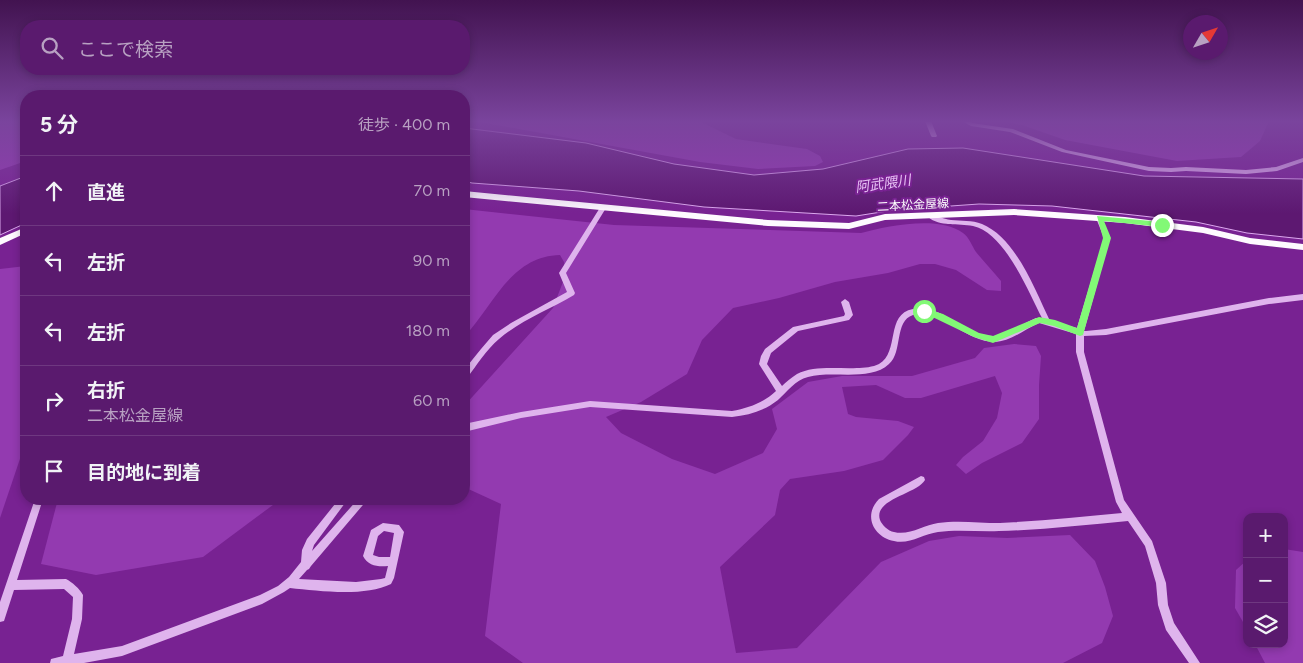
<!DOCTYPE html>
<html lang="ja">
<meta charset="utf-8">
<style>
body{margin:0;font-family:Figtree,"Noto Sans JP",sans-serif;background:#632776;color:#f1f3f6}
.controls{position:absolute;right:15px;bottom:15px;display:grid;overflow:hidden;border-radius:10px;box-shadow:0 2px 8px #0003}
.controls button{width:45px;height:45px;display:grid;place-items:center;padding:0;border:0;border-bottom:1px solid #6f3881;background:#5a1a6e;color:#f1f3f6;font:25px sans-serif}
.compass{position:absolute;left:1183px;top:15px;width:45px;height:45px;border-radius:50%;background:#5a1a6e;box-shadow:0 2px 8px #0003;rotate:51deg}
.stop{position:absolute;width:15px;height:15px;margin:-11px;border:4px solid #82f976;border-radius:50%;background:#fff}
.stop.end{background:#82f976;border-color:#fff;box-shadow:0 1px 5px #0008}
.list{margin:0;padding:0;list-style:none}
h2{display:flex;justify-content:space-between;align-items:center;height:65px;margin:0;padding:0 20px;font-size:21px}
h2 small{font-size:16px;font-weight:400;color:#b8a1c2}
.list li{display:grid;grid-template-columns:32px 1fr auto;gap:15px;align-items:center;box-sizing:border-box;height:70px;padding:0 20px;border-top:1px solid #6f3881}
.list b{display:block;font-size:19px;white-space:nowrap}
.list p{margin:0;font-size:16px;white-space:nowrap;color:#b8a1c2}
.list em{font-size:16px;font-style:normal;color:#b8a1c2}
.icon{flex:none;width:28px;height:28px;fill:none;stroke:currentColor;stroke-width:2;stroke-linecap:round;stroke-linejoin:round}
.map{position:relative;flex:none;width:1303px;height:663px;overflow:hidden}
.search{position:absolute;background:#5a1a6e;box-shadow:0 2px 8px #0003;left:20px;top:20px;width:450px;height:55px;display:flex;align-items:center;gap:12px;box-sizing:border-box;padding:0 18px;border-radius:20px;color:#b8a1c2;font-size:19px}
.panel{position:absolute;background:#5a1a6e;box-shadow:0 2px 8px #0003;left:20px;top:90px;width:450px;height:415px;border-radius:20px}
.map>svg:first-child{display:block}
.green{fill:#933ab0}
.water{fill:#5d1871;stroke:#dca8ee}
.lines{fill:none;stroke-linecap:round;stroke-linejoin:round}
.minor{fill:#dfb4ed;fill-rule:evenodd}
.major{fill:#fefaff;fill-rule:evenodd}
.route{fill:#82f976}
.labels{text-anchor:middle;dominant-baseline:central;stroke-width:4;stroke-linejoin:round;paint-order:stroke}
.street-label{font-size:12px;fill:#fff;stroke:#782292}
.water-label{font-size:14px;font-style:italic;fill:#e7c0f4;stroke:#782292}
</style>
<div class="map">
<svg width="1303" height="663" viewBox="0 0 1303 663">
<rect width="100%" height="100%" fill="#782292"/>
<!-- green -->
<g class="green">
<polygon points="0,121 26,121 26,161 0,170"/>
<polygon points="475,121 699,121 736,139 807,149 820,156 823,162 815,166 758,169 700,162"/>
<polygon points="1002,121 1269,121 1260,141 1241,157 1177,161 1065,140 1022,125"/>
<path d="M464,209L614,225L861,233C887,226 939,215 963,233C969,237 972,246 976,252C984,262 993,271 1001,281V291L987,290L956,270L935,264H920L888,273L835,282L779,298L733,308L702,340L687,374L641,402L606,417L621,433L672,459L715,474L763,453L777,429L772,409L808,382L842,376H912L975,358L984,348L1014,344L1036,346L1041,356L1039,385V419L1022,443L982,463L966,474L956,465L963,457L983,441L997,418L1002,393L995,376L921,398H905L876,385L842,387L848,414L856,417L898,421L914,427L908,435L883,460L844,471L790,479L780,490L775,515L720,567L736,653L797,648L881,562L929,541L959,536L1007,538L1070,535L1095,561L1105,587L1113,616L1102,643L1063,663H523L485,636L501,504L464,487V406L553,308L566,274L564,262L560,255C510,256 493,307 464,337Z"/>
<polygon points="26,266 26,441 0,518 0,269"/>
<polygon points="58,499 281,499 203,557 96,575 41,564"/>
<polygon points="1284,549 1303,552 1303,663 1265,663 1255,644 1284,644"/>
<polygon points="1247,560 1247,629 1235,608 1236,570"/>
</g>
<!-- water -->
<g class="water">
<polygon points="464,128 586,143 674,164 754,175 823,169 908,149 963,148 1144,176 1303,179 1303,239 1247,233 1196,222 1052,206 979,204 894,210 856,216 704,207 579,191 472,183 464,181"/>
<polygon points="26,176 26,223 0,235 0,186"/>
</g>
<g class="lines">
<!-- minor -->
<g class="minor">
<polygon points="925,121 931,121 937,136 936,137 932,137 931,136"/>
<polygon points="962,121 969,121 972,123 1013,129 1066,150 1149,167 1171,168 1186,167 1246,170 1276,167 1303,158 1303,162 1277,171 1246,174 1186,171 1171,172 1149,171 1062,152 1010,132 971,126"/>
<path d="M601,206H605L606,208L566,273L575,293L574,295C549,310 521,320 499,339C486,350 477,365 467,378L464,379V370L481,349L493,335L511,323L567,292L559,273Z"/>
<path d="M929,215C936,215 943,219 951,220C961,221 972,220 982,224C1016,238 1035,290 1050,321L1077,328L1104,238L1096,218L1099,216H1101L1110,238L1084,331H1086L1106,329L1269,298L1303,294V300L1269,304L1106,335L1084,336V352L1124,500L1152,541L1166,583L1168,605L1174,623L1200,663H1189L1166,630L1158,605L1156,583L1145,546L1128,521C1085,525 1042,530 999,531C979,532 958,529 938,532C923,534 909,545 894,541C873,537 863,515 879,499L921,476L924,477L925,480C917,494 873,499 880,520C882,525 888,531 894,532C909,536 924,525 938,523C958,520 979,523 1000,523C1041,521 1081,517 1122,513L1116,502L1076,352V334L1039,323C1025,329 1010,342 994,342C966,342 938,307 913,315C894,321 903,352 889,364C870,382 832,370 808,377C795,380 787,392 778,400C764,411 749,415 732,417L590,407L521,418L464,432V424L521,412L590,401L732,411C749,408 763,403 776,391L759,364L761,356L765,349L793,327L844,316L845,314L841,302L845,299L849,302L853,315L849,320L798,331L771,353L767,364L782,386C786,382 791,378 797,374C814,365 838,369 857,368C864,368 873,367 879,364C900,352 885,314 913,309C945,304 964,337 995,336C1009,335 1023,323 1036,318H1042C1028,291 1005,233 973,226C958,223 940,227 928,217Z"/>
<path d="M35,499H43L17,580L66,579C72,582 80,589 83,595L82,619L74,654L122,646L260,595L278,586L289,577L301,562L302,550L307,539L339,499H348L314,545L312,551L358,499H368L311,566L309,569L307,570L299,579L356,582L381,579L385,578L388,566C378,567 368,566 363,556L371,530L383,523L399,525L404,532L394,578L391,584C365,597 319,591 290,588L284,592L262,604L122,656L84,663H50L51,659L63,656L72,619L73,597L64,589L14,590L4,621L0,622V602ZM384,531L394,533L390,557H379L373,555L378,536Z"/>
</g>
<!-- major -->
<g class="major">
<polygon points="464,191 768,220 849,223 885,214 1014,209 1125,217 1203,227 1250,238 1303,244 1303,250 1250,244 1203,233 1125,223 1014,215 885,220 849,229 768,226 464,197"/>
<polygon points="26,227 26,233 0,245 0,238"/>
</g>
</g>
<!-- sky -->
<linearGradient id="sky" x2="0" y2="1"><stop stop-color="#421350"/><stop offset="0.57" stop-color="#7a449d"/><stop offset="1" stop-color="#7a449d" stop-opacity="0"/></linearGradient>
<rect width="1303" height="213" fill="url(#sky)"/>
<!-- route -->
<polygon class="route" points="1097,216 1162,222 1166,225 1162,227 1104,221 1111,238 1083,335 1080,336 1054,326 1040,323 993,343 974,337 920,311 924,308 943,314 979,333 993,336 1039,317 1055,320 1077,328 1103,238"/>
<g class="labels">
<!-- street labels -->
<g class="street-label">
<text transform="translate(913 205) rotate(-3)">二本松金屋線</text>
</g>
<!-- water labels -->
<g class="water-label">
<text transform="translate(883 184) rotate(-8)">阿武隈川</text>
</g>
</g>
</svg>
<div class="controls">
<button>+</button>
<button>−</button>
<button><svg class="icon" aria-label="layers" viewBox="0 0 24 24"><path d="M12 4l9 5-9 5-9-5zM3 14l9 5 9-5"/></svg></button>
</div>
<svg class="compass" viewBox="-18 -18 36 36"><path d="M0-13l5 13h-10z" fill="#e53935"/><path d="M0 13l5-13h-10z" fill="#b8a1c2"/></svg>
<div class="stop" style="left:924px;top:311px"></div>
<div class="stop end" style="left:1162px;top:225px"></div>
<div class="search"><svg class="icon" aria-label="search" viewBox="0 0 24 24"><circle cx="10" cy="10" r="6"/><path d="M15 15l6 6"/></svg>ここで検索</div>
<section class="panel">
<h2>5 分<small>徒歩 · 400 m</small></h2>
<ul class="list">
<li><svg class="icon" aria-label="ahead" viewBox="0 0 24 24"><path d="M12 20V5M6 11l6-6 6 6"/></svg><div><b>直進</b></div><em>70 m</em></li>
<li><svg class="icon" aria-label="left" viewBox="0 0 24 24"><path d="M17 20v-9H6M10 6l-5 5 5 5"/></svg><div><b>左折</b></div><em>90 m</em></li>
<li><svg class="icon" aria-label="left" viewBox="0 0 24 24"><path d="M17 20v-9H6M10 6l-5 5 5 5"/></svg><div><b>左折</b></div><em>180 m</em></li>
<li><svg class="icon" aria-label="right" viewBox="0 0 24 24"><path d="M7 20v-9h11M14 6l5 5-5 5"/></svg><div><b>右折</b><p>二本松金屋線</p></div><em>60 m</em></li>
<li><svg class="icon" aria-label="arrive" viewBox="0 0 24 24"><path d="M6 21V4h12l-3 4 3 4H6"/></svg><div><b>目的地に到着</b></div></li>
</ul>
</section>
</div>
